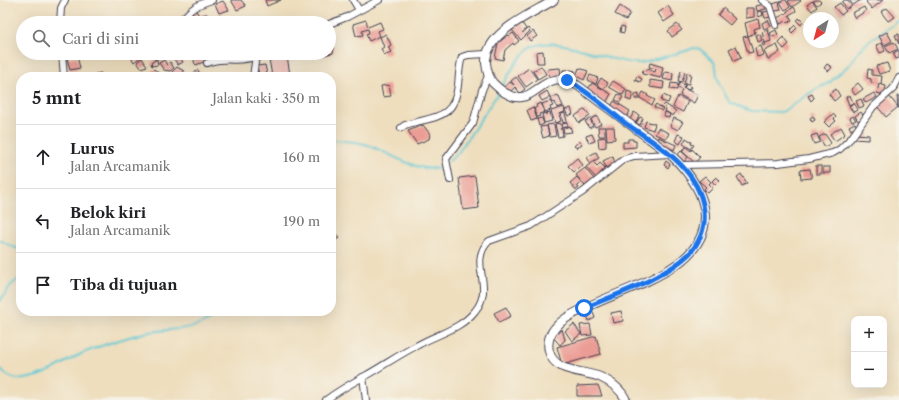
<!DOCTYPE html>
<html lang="id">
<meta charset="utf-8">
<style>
body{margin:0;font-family:"Libre Caslon Text",serif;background:#f2f2f2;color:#202124}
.controls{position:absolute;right:12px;bottom:12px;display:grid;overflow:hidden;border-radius:8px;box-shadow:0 4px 16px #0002}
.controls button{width:36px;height:36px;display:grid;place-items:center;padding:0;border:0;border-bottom:1px solid #e0e0e0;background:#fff;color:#202124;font:20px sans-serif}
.compass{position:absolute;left:803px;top:12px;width:36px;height:36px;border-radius:50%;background:#fff;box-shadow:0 4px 16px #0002;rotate:216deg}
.stop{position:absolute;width:12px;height:12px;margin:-9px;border:3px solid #1a73e8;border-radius:50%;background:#fff}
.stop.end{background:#1a73e8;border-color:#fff;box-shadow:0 1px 4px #0008}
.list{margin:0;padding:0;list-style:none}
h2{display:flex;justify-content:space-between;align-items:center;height:52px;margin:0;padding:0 16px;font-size:17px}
h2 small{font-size:13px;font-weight:400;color:#757577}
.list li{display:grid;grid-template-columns:26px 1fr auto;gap:12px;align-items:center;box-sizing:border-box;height:64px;padding:0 16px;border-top:1px solid #e0e0e0}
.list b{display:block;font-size:15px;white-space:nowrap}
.list p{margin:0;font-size:13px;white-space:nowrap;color:#757577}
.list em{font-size:13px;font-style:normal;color:#757577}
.icon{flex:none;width:22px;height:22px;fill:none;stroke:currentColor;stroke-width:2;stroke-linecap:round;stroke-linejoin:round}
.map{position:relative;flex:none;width:899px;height:400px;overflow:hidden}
.search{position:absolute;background:#fff;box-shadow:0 4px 16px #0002;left:16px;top:16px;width:320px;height:44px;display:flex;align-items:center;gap:10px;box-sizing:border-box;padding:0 14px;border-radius:22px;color:#757577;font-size:15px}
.panel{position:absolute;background:#fff;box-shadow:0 4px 16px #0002;left:16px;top:72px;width:320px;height:244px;border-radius:16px}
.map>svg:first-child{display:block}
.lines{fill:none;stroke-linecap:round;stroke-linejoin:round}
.stream{stroke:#5cc8d4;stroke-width:2}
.building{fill:#eb9d95}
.minor-casing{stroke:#413e4f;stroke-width:8}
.tertiary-casing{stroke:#413e4f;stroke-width:10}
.minor{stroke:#fff;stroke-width:6}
.tertiary{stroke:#fff;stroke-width:8}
.route{stroke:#1a73e8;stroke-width:5}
</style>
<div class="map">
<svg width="899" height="400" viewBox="0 0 899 400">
<rect width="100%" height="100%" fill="#f7f3e8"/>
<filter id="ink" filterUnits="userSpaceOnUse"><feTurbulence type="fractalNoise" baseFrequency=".025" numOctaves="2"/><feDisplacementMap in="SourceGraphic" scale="8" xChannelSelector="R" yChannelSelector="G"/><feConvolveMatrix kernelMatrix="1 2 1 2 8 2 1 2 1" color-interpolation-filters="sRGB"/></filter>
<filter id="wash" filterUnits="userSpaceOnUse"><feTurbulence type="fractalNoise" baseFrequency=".012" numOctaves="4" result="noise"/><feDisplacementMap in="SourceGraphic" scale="16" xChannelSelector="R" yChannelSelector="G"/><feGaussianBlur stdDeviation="0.9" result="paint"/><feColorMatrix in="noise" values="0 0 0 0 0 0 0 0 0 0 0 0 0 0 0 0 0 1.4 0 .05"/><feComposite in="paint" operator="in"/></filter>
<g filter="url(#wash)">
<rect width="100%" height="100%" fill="#eedebe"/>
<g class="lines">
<!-- stream -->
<g class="stream">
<path d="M501,88C509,75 516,59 529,49C553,31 607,62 635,63C643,64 649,61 656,59C669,56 681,53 694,48L700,49L714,62L716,68L717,77L719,83L727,98L731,103L743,108L752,111L779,112H782L816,89L829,83L851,63L858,52L870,40L899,21"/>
<path d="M331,140C343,141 356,141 368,145C388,152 426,179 445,164"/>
<polyline points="449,161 458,153 499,92"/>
<polyline points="0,240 9,245 21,250"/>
<polyline points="0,301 11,285 21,277"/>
<path d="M0,369C7,376 13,380 24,379C50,375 61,363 83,353C102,345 124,338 144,333C168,327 202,334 218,311"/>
</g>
</g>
<g id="blocks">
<!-- building -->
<g class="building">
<polygon points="231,0 241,0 246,6 237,10"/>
<polygon points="265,0 281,0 267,6"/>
<polygon points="784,0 786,0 790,7 785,10 780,2"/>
<polygon points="790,0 800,0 801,1 792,7 788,1"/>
<polygon points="815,0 819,0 821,2 817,5 813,1"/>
<polygon points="845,0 847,0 852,6 847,9 842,2"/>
<polygon points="849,0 861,0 853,5"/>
<polygon points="868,0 883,0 872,9 866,2"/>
<polygon points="223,1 229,10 219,13 215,4"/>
<polygon points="812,1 817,7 812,11 807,5"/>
<polygon points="779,2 781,10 775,11 773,4"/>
<polygon points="840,3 846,11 841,15 834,7"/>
<polygon points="765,4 766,9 757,11 756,6"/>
<polygon points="620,6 630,13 626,20 615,14"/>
<polygon points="668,6 674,15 664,22 658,13"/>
<polygon points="794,7 796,11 789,15 792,20 787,23 786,21 780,24 777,18 787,13 787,11"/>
<polygon points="864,7 866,11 855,18 852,13"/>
<polygon points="723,8 735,19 730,25 718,15"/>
<polygon points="746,8 754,8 754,17 746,18"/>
<polygon points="887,8 895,17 888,21 881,12"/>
<polygon points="195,9 200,17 196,20 191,12"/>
<polygon points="762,11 763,15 759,17 757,12"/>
<polygon points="769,11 771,17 765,18 763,12"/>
<polygon points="207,14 209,22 203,22 201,15"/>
<polygon points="187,18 189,23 181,23 180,22"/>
<polygon points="799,18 803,22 801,25 797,21"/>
<polygon points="758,19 760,27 754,29 755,33 748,36 745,23"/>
<polygon points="366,20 368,27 380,22 383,29 378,31 380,36 369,41 366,34 369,33 368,29 362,31 363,35 356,36 353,24"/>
<polygon points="768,20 771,26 764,29 762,23"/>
<polygon points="522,23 526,29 522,33 528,28 530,31 521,40 512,30"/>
<polygon points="677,24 682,30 672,37 668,31"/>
<polygon points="795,25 797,28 792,33 790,30"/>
<polygon points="621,26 625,27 624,33 620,32"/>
<polygon points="768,30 771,41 765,43 766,45 763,46 762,44 765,43 762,32"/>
<polygon points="776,30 778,35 772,37 770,33"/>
<polygon points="833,30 838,34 834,38 833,37"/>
<polygon points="533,31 537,36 530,41 527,36"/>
<polygon points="887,32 892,41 884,45 879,36"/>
<polygon points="513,33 519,41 514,45 513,43 505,50 503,60 495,58 498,43 508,35 509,36"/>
<polygon points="386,34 391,45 388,47 391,52 384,55 381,49 384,47 380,37"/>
<polygon points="760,34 762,40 758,42 756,35"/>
<polygon points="899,34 899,44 895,35"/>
<polygon points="748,36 753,52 748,53 743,37"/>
<polygon points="783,37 789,44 784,49 778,42"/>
<polygon points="894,42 898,49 889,53 885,46"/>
<polygon points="329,43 331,43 334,47 333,53 319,56 318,53 329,53"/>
<polygon points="882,43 885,51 880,53 876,45"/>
<polygon points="777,45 780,52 768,60 764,51"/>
<polygon points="736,46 741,58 734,61 729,49"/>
<polygon points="761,46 764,55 757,57 755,48"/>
<polygon points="899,50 899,58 896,59 893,53"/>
<polygon points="543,51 544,63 537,63 536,52"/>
<polygon points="133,53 140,53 142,56 134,62 130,56"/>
<polygon points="152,53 155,53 158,59 154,59"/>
<polygon points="157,53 166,53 167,55 159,58"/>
<polygon points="192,53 204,53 206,61 196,65 194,62 195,57"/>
<polygon points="77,56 80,68 70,70 67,58"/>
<polygon points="179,56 183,62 178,65 174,59"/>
<polygon points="287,56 290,75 286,77 272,76 269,59"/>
<polygon points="142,58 147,66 141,68 137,62"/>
<polygon points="155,60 157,60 158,65 152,66 151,63"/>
<polygon points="164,60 167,65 170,62 174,68 170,71 164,70 159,63"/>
<polygon points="650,63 663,67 661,78 642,74 643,70 646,71 647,69 655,72 656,69 649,67"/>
<polygon points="887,63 890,71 879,74 876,66"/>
<polygon points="827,64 832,67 829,71 824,68"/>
<polygon points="265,65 267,74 259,74 257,66"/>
<polygon points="541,66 546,74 538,79 533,71"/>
<polygon points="177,67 184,71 183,73 187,76 186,77 178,77 172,72"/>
<polygon points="529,68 537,79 526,87 518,76"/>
<polygon points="560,68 561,76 549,77 548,69"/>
<polygon points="579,68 588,71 584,80 576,76"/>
<polygon points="154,69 162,76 160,77 152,77 148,75"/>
<polygon points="868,69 872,70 872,75 882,76 881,84 871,83 871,79 867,78"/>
<polygon points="198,70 201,77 194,77 192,74"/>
<polygon points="563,70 568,70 568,78 563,77"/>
<polygon points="570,70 575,71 574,79 569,78"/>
<polygon points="681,71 685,72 682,82 678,81"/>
<polygon points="665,72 673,73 672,81 663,79"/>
<polygon points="101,73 102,77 96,77 95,74"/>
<polygon points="687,73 691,74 689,84 684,83"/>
<polygon points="137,74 139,77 128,77"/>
<polygon points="590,75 598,78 596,84 588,80"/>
<polygon points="637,76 642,79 640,82 635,80"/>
<polygon points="516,77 525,89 520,93 515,87 508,94 503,88 510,82 514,85 511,81"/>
<polygon points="601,78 608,83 604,89 597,85"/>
<polygon points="650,80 664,82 663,89 650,87"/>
<polygon points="613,81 626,89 623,95 609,87"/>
<polygon points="592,83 611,94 606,103 586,92"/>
<polygon points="671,83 678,84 677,90 670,89"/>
<polygon points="680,83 685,85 683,88 698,95 694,103 680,95 682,90 677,87"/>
<polygon points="858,83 863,89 855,95 851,89"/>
<polygon points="686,84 691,87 689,90 684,88"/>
<polygon points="879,84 886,86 884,95 877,93"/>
<polygon points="389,85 391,96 383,97 381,86"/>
<polygon points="836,89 840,96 834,101 829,94"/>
<polygon points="547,91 550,97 542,101 539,96"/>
<polygon points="627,91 633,93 631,101 626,99"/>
<polygon points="643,92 648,95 647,96 655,100 652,105 640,98"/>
<polygon points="639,93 639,99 635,99 635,94"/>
<polygon points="874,93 877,97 866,103 863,99"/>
<polygon points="618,94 623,97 620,102 615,100"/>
<polygon points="812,94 814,98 811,101 808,96"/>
<polygon points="558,95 563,106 557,108 555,102 553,103 551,98"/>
<polygon points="663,95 670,98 668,103 661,101"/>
<polygon points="850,95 853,103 849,105 846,97"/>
<polygon points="888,95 898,107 886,117 876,105"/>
<polygon points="678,96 688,101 683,112 673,107"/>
<polygon points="897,96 899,96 899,108 898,108"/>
<polygon points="861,99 864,106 859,108 856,101"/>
<polygon points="550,101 553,106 550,107 551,110 545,112 542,104"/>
<polygon points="614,101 630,111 626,118 610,109"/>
<polygon points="541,103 545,112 539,114 540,116 537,117 534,109 537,107 536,105"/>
<polygon points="854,103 858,110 853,112 849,106"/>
<polygon points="656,104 663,109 662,111 654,107"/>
<polygon points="665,104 676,111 673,116 665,111 666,109 663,106"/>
<polygon points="533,107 537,119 531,121 527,110"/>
<polygon points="564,107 565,112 559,114 561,121 555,123 551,111"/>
<polygon points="571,108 573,114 568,116 565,110"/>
<polygon points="585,109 590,116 579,123 575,116"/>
<polygon points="550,112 552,121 544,123 542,114 545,113 546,115 546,113"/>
<polygon points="634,112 639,115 635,124 629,121"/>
<polygon points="665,112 670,114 669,118 664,116"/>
<polygon points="861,112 864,117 858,121 855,116"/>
<polygon points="565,113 567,122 563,123 561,114"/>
<polygon points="833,114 836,117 834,119 836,121 829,127 824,122"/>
<polygon points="597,116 601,124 595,127 591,119"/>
<polygon points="813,116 815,120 812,122 810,118"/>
<polygon points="853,116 856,120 852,122 850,118"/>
<polygon points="640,117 643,118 640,125 636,123"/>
<polygon points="542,118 544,124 539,126 537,119"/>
<polygon points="674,118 683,122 678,130 670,126"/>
<polygon points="590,119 593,126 589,128 585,121"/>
<polygon points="646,121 655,124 653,130 644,127"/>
<polygon points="560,123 562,128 560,129 562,129 563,136 558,137 555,124"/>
<polygon points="567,123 568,126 563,128 562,124"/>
<polygon points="855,123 857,127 851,130 849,126"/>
<polygon points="554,124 556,136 550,137 547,125"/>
<polygon points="423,125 430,134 429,139 417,144 408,131"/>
<polygon points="547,126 549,136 543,138 540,127"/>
<polygon points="570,126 572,132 564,133 563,128"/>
<polygon points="598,127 605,127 605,136 599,136"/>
<polygon points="606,127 614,127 615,139 607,140"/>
<polygon points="841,127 845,134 835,141 830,134"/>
<polygon points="658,128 669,133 666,139 655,134"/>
<polygon points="592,134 595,141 589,143 586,136"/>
<polygon points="678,134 684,136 680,144 675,141"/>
<polygon points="817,134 820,142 814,144 811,136"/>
<polygon points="825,134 831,143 825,147 819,137"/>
<polygon points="854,134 869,135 869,140 854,139"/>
<polygon points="606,137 606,147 599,148 598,138"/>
<polygon points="658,137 676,145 674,150 656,141"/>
<polygon points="686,138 692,142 691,144 694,145 691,149 683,144"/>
<polygon points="628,139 633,139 633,141 636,141 636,147 623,148 623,142 628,142"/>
<polygon points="579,141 582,144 577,148 574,146"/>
<polygon points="686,147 691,151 692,149 700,157 695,163 682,151"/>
<polygon points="681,151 688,157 683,163 676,157"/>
<polygon points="596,152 599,158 590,163 587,157"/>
<polygon points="613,156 615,165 606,168 603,161"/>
<polygon points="577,158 583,165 574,172 568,166"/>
<polygon points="666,161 670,164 668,168 664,165"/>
<polygon points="593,162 597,166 600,163 605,168 596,178 586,167"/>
<rect x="816" y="166" width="5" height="8"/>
<rect x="823" y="167" width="7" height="6"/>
<polygon points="585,168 594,179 585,186 576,175"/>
<polygon points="810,169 812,178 801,179 800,170"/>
<polygon points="741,174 747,183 742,186 737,177"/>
<polygon points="475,176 479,208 463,210 459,178"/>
<polygon points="705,176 711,182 709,184 713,188 708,193 704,189 706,187 699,181"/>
<polygon points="577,177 581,182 577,186 579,188 576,190 570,183"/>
<polygon points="716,177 720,180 715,185 712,181"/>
<polygon points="333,231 339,238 334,241 331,237 331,234"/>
<polygon points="506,307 511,316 499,322 494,313"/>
<polygon points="592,310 595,318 589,321 586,312"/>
<polygon points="621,311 623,321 613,323 611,313"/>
<polygon points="574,324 581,334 572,341 565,331"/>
<polygon points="590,324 592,335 582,336 580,325"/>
<polygon points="562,329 565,340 560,345 553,337"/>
<polygon points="596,336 601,354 562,365 557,347"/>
<polygon points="598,385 602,396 577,396 577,386"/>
</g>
</g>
</g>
<g filter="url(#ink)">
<use href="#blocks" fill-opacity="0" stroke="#413e4f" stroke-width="1"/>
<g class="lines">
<!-- minor casing -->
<g class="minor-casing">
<g id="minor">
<polyline points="353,0 359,10"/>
<polyline points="762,0 770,6 776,25"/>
<polyline points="60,23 61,8 65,0"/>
<path d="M176,23C182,20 186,15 191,10C197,5 205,2 212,0"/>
<polyline points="329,24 347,17 379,0"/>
<polyline points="62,53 64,77"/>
<path d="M207,63C225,56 237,63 255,57"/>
<polyline points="253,77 256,55"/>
<path d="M401,128L405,125C433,116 454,121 458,85C459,76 459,66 462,57L468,55L487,54"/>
<polyline points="681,165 778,163 809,159 833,153 840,149 852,137 873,107 893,89 899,78"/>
<polyline points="450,180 446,159 473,123 482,90 488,76"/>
<polyline points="363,377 366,400"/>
<path d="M326,400C338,391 352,383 365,376C383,366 400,354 418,345C437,334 461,329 475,311C496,286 467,263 489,241L531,226L583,192L624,159L634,156L670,154"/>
</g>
</g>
<!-- tertiary casing -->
<g class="tertiary-casing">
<path id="tertiary" d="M554,0C532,14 485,32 486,63C487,71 488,77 493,83C501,91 511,99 522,97C528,96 532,93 536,90C553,78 558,76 577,85L670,154C687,170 704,191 705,216C706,295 536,294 549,351C554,373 583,370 600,377C611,382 621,389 626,400"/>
</g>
<!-- minor -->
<use href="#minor" class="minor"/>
<!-- tertiary -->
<use href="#tertiary" class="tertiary"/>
</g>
</g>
<g class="lines" filter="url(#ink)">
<!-- route -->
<path class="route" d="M567,80C588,91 606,108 625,123C644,136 665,148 681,165C705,190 715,226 689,254C665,278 615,295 584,308"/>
</g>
</svg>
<div class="controls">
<button>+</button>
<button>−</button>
</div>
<svg class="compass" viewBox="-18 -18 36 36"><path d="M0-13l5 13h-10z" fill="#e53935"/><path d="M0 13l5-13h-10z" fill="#757577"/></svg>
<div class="stop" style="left:584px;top:308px"></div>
<div class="stop end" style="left:567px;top:80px"></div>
<div class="search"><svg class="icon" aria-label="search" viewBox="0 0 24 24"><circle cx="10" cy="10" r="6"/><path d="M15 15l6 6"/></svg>Cari di sini</div>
<section class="panel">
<h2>5 mnt<small>Jalan kaki · 350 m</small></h2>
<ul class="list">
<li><svg class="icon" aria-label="ahead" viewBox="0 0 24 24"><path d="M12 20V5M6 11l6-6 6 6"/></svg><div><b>Lurus</b><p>Jalan Arcamanik</p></div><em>160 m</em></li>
<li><svg class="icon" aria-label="left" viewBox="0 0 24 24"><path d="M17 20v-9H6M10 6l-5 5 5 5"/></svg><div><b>Belok kiri</b><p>Jalan Arcamanik</p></div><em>190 m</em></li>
<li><svg class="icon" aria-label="arrive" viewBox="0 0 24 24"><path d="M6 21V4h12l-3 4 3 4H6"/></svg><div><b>Tiba di tujuan</b></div></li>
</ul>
</section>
</div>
